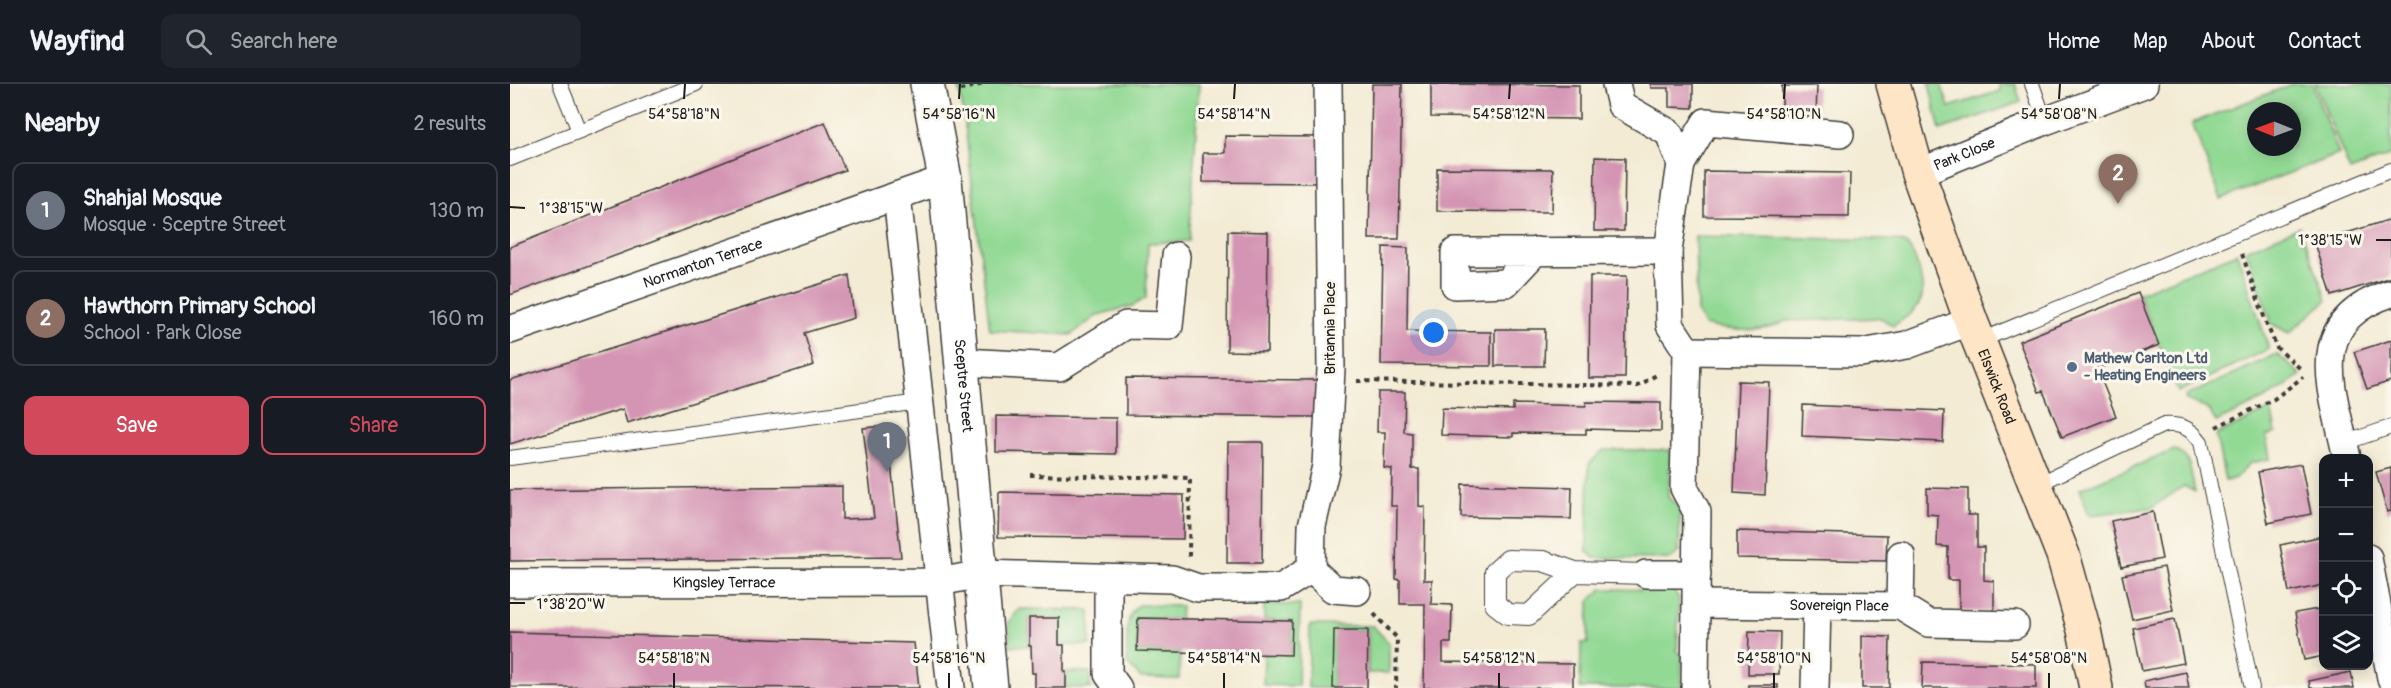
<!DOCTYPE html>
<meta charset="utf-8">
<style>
body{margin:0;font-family:Pangolin,sans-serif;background:#20242c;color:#f1f3f6}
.controls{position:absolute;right:18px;bottom:18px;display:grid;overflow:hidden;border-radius:12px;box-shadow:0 3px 15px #0003}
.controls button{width:54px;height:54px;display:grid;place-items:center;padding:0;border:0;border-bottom:2px solid #363941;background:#171b24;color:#f1f3f6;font:30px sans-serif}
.compass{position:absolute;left:1737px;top:18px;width:54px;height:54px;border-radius:50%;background:#171b24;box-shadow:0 3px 15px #0003;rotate:271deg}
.you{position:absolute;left:924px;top:249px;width:21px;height:21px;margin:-15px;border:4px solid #fff;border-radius:50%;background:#1a73e8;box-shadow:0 0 0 9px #1a73e833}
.badge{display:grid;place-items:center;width:39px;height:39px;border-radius:50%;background:#d1495b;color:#fff;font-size:20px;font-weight:700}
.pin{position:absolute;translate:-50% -50px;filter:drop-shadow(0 2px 3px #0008)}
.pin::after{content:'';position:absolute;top:32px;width:21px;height:18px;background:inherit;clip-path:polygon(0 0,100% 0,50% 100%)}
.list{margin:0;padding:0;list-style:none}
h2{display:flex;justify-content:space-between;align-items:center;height:78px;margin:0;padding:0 24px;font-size:26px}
h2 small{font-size:20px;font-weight:400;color:#9ea1a6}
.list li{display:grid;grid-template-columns:39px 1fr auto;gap:18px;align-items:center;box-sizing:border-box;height:96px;margin:0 12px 12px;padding:0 12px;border:2px solid #363941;border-radius:12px}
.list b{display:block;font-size:22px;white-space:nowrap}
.list p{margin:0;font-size:20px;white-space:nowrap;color:#9ea1a6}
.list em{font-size:20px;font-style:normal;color:#9ea1a6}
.actions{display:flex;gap:12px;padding:18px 24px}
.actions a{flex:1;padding:14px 0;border:2px solid #d1495b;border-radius:12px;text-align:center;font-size:21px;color:#d1495b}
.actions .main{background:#d1495b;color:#fff}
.icon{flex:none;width:33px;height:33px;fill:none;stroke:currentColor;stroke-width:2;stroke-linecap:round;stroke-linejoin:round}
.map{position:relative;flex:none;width:1881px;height:604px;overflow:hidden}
header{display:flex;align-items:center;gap:36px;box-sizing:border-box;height:84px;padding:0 30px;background:#171b24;border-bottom:2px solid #363941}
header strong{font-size:28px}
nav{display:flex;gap:33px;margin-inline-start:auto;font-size:21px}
.search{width:420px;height:54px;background:#20242c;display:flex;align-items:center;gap:15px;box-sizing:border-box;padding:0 21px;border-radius:12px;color:#9ea1a6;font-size:22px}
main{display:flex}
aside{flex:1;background:#171b24}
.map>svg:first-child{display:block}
.green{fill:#92d994;stroke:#577a58;stroke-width:1.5;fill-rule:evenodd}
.building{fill:#d494b3}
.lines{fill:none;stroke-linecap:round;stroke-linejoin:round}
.service-casing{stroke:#3c3b38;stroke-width:16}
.pedestrian-casing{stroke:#3c3b38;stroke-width:22}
.minor-casing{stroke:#3c3b38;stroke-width:30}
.tertiary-casing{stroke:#3c3b38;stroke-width:36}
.secondary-casing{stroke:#3c3b38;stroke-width:36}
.path{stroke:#3c3b38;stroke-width:4;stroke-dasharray:4.5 4.5;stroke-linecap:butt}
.service{stroke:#fff;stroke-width:14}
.pedestrian{stroke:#fff;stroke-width:20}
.minor{stroke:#fff;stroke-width:27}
.tertiary{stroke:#fff;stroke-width:33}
.secondary{stroke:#fde5c5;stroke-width:33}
.ticks{fill:none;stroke:#1c1c1c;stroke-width:2}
.service-dot{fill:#5c6f8a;stroke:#fbf7ec;stroke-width:2}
.labels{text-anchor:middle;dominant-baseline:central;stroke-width:6;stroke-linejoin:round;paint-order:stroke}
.street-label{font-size:15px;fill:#1c1c1c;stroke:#fbf7ec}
.service-label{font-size:15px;font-weight:bold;fill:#4e5e75;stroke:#fbf7ec;text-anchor:start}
.ticks-label{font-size:15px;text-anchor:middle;fill:#1c1c1c;stroke:#fbf7ec;stroke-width:6;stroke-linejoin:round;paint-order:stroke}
</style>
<header>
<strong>Wayfind</strong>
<div class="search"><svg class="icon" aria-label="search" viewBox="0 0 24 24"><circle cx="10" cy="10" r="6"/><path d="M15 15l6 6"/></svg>Search here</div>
<nav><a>Home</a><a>Map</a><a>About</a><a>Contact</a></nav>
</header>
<main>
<aside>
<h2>Nearby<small>2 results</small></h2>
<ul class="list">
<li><span class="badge" style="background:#6b7280">1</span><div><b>Shahjal Mosque</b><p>Mosque · Sceptre Street</p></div><em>130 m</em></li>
<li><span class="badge" style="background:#8d6e63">2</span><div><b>Hawthorn Primary School</b><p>School · Park Close</p></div><em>160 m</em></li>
</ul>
<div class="actions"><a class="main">Save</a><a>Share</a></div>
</aside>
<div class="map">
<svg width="1881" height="604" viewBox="0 0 1881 604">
<rect width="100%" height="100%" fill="#fbf7ec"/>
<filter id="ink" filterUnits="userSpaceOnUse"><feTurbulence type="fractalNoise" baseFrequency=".0167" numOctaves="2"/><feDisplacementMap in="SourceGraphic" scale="12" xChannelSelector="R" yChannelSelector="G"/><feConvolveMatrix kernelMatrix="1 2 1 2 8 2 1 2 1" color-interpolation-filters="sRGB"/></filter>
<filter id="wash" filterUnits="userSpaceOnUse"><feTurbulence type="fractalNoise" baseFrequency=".008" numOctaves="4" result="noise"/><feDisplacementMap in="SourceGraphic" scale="24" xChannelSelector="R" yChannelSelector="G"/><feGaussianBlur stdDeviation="1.35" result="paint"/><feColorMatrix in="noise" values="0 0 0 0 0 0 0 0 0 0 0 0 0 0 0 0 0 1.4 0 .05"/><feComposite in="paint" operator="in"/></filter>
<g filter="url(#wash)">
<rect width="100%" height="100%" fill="#f3ebd4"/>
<!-- green -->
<g class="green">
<polygon points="448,0 689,0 679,157 638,159 636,214 622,222 588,231 561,251 480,246 453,25"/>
<polygon points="1419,0 1431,0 1439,23 1490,7 1489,0 1505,0 1511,18 1430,46"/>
<path d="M1783,0H1802L1829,70L1711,115L1682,39ZM1746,27H1782V63H1746Z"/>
<polygon points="1805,0 1881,0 1881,71 1840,87"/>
<polygon points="1790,143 1817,216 1779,249 1762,240 1736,166"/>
<path d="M1185,152L1380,156C1384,157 1390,157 1394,159C1405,165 1414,200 1412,212C1409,226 1394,235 1383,242L1371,234L1275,237C1254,250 1218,247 1194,241L1187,228Z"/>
<polygon points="1727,169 1759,265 1668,308 1628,209"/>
<path d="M1767,270L1791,291C1762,314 1738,323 1706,338L1699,326L1675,315L1676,312Z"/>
<polygon points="1761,325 1766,349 1756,352 1760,375 1740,379 1726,394 1715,397 1706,351"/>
<polygon points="1093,366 1160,366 1158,413 1170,425 1169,468 1160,475 1084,474 1077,467 1079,380"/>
<path d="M1664,366C1682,370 1681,393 1685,408L1674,402L1641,424L1579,431L1570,405Z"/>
<polygon points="1092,505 1163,506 1169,514 1167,567 1172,571 1171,604 1070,604 1071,559 1078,559 1079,517"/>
<polygon points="754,520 790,521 788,602 753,601 754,570 781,570 782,537 754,536"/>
<path d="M629,521L671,522L670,535L628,534L627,567L670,568L669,595L631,594L617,579C618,560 612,532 629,521Z"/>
<polygon points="510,525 580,526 580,561 549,561 549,534 519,534 519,562 500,562 499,537"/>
<polygon points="800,541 863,542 879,559 879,589 858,589 858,546 825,546 823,604 798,604"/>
<polygon points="556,588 580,588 580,602 582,604 556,604"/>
</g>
<g id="blocks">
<!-- building -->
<g class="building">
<polygon points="862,0 892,0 889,155 859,155"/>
<polygon points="921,0 1069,1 1069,35 921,33"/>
<polygon points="1141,0 1183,0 1183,24 1159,23 1159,4 1141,4"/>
<polygon points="1272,2 1307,2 1306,35 1272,34"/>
<polygon points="315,38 335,86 0,211 0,163"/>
<polygon points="715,52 811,53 810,99 693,98 693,69 715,69"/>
<polygon points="1085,73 1115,74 1114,147 1084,147"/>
<polygon points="927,84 1043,85 1042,128 927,127"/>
<polygon points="1194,87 1340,89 1339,133 1194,132"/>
<polygon points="1881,135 1881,193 1822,212 1805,159"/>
<polygon points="718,147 758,148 757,268 717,267"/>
<polygon points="873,163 898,164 897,247 981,248 981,282 871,281"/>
<polygon points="339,191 344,234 294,249 304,281 117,339 113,325 0,360 0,296"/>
<polygon points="1080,192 1117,192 1115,294 1079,294"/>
<polygon points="1628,209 1649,261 1587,285 1606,332 1552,353 1533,307 1529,308 1509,257"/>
<polygon points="985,245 1035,245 1034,282 985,282"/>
<polygon points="1881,256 1881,297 1857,305 1844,268"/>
<polygon points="616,294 807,296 806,333 616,331"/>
<polygon points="1228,297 1259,298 1255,411 1224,409"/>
<polygon points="868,308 895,308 894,348 902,349 902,385 909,385 909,422 915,423 914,496 922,496 921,520 942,521 941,559 933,559 933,578 1063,580 1063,604 914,604 915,520 890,520 890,496 886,495 887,422 881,422 882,385 874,384 875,348 867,348"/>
<polygon points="1076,318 1151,319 1151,347 1076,345 1076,350 1003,349 1003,353 931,351 932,324 1003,326 1003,320 1076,322"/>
<polygon points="1293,321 1434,327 1433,358 1292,352"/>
<polygon points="486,332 606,334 606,370 486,368"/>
<polygon points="377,342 391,473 0,477 0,406 332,402 332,435 364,434 353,344"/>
<polygon points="718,358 753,358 752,479 717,479"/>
<polygon points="1791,380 1801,430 1758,439 1748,388"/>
<polygon points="1881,384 1881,427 1877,428 1866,388"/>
<polygon points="952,400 1062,403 1061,435 951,433"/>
<polygon points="1417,404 1458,405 1458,431 1467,431 1467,463 1474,463 1474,496 1484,497 1484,528 1449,527 1449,496 1438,496 1438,463 1427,462 1428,431 1417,430"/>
<polygon points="489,408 674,411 673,455 488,453"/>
<polygon points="1643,428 1652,475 1611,483 1601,437"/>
<polygon points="1227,447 1377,451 1376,477 1227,474"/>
<polygon points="1813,452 1814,501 1779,508 1770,461"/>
<polygon points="1654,483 1663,526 1622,535 1612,491"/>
<polygon points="1814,524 1814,572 1794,576 1785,529"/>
<polygon points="519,534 549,534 549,561 554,561 554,588 556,588 556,604 525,604 525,589 522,589 521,562 519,562"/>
<polygon points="628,534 782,537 781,571 627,567"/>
<polygon points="1665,535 1674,579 1632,587 1623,544"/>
<polygon points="824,546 858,546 857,604 823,604"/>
<polygon points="1239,547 1270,548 1269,590 1238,590"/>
<polygon points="0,548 404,559 409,604 0,603"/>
<polygon points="1352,552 1380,553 1379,604 1352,604"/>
<polygon points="1413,578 1526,580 1526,604 1412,604"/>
<polygon points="1676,588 1679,604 1635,604 1634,597"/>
<polygon points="1841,588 1844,604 1800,604 1799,597"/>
<rect x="1238" y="601" width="30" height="3"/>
</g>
</g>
</g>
<g filter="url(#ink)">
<use href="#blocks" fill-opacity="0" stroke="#3c3b38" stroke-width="1.5"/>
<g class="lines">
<!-- service casing -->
<g class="service-casing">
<g id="service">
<polyline points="50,0 69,47"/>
<polyline points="1522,0 1535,37"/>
<polyline points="0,75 186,0"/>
<polyline points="1469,257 1881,86"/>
<polyline points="1834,359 1881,343"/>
<polyline points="0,374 409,318"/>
<path d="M1526,401L1654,341C1671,340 1681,344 1691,358L1742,604"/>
</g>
</g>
<!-- pedestrian casing -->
<g class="pedestrian-casing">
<polyline id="pedestrian" points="1065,488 1019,531 998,530 985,520 985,488 998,476 1033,477 1065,488 1136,490"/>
</g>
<!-- minor casing -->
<g class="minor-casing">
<g id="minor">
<polyline points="1106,0 1111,21 1159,49 1171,80 1158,167 1160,241 1177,267 1174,404 1187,428 1185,604"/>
<polyline points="1171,80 1196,38 1330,50"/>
<path id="s1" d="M1408,89L1535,37L1634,0"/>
<polyline points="387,112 441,604"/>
<polyline points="1026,167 996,199 945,201 945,168 1158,167"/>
<path id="s2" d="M0,246L435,95"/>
<polyline points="1177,267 1351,269 1397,261 1461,237"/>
<polyline points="453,278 549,283 616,241 659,242 666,172"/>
<path d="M1837,374C1823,305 1792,238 1881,209"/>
<polyline points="1858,474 1881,594"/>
<polyline points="801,485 823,505 847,507"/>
<polyline points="1136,490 1187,490"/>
<polyline points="598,494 598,590 608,604"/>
<path id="s3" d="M0,499L429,498L471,490L662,495L688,504H771L801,485L802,442L816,382L821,285L818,0"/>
<path id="s4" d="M1187,520L1390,522L1418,539L1505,541"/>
<polyline points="1390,522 1391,471"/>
<polyline points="1305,604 1307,521"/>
</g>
</g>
<!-- tertiary casing -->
<g class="tertiary-casing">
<g id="tertiary">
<path id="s5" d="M417,0L435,95L481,604"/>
</g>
</g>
<!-- secondary casing -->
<g class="secondary-casing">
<g id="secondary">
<path id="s6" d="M1383,0L1408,89L1461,237L1553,471L1574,546L1586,604"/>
</g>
</g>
<!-- path -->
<g class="path">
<polyline points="450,6 473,0"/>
<polyline points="1732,170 1757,241 1767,264 1792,286"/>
<polyline points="847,297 1128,302 1148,290"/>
<polyline points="1706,343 1764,315 1793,293"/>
<polyline points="520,391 680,394 679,473"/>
<polyline points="864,530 887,554 886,604"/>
</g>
<!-- service -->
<use href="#service" class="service"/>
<!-- pedestrian -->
<use href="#pedestrian" class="pedestrian"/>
<!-- minor -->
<use href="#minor" class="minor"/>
<!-- tertiary -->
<use href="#tertiary" class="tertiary"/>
<!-- secondary -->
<use href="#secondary" class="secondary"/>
</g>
</g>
<!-- ticks -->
<path class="ticks" d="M174,15L175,0M449,15L450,0M724,15L725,0M999,15L1000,0M1274,15L1275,0M1549,15L1550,0M0,123L15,124M1866,156H1881M0,519H15M164,604V589M439,604V589M714,604V589M989,604V589M1264,604V589M1539,604V589"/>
<!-- markers -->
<circle class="service-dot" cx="1562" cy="283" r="6"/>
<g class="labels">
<!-- street labels -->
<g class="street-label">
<text stroke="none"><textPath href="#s1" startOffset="50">Park Close</textPath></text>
<text stroke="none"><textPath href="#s2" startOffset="204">Normanton Terrace</textPath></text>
<text transform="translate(820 244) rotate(-90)">Britannia Place</text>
<text stroke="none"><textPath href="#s5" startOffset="304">Sceptre Street</textPath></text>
<text stroke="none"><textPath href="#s6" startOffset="320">Elswick Road</textPath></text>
<text stroke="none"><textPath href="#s3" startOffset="214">Kingsley Terrace</textPath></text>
<text stroke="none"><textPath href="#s4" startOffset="142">Sovereign Place</textPath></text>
</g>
<!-- service labels -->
<g class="service-label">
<text x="1574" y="274">Mathew Carlton Ltd<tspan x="1574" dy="17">- Heating Engineers</tspan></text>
</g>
</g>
<g class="ticks-label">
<text x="174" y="35">54°58'18"N</text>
<text x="449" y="35">54°58'16"N</text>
<text x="724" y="35">54°58'14"N</text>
<text x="999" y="35">54°58'12"N</text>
<text x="1274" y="35">54°58'10"N</text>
<text x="1549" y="35">54°58'08"N</text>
<text x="61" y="129">1°38'15"W</text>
<text x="1820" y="161">1°38'15"W</text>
<text x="61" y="525">1°38'20"W</text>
<text x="164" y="579">54°58'18"N</text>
<text x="439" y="579">54°58'16"N</text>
<text x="714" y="579">54°58'14"N</text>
<text x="989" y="579">54°58'12"N</text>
<text x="1264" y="579">54°58'10"N</text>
<text x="1539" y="579">54°58'08"N</text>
</g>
</svg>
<div class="controls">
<button>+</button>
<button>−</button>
<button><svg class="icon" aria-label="locate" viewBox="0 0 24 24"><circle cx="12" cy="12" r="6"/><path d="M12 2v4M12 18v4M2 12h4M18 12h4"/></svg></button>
<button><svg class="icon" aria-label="layers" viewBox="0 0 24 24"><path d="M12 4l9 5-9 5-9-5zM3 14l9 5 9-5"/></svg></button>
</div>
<svg class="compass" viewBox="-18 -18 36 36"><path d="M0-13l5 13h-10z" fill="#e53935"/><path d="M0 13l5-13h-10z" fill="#9ea1a6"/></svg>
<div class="you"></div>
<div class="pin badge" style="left:377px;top:388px;background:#6b7280">1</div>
<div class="pin badge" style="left:1608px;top:120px;background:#8d6e63">2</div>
</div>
</main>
